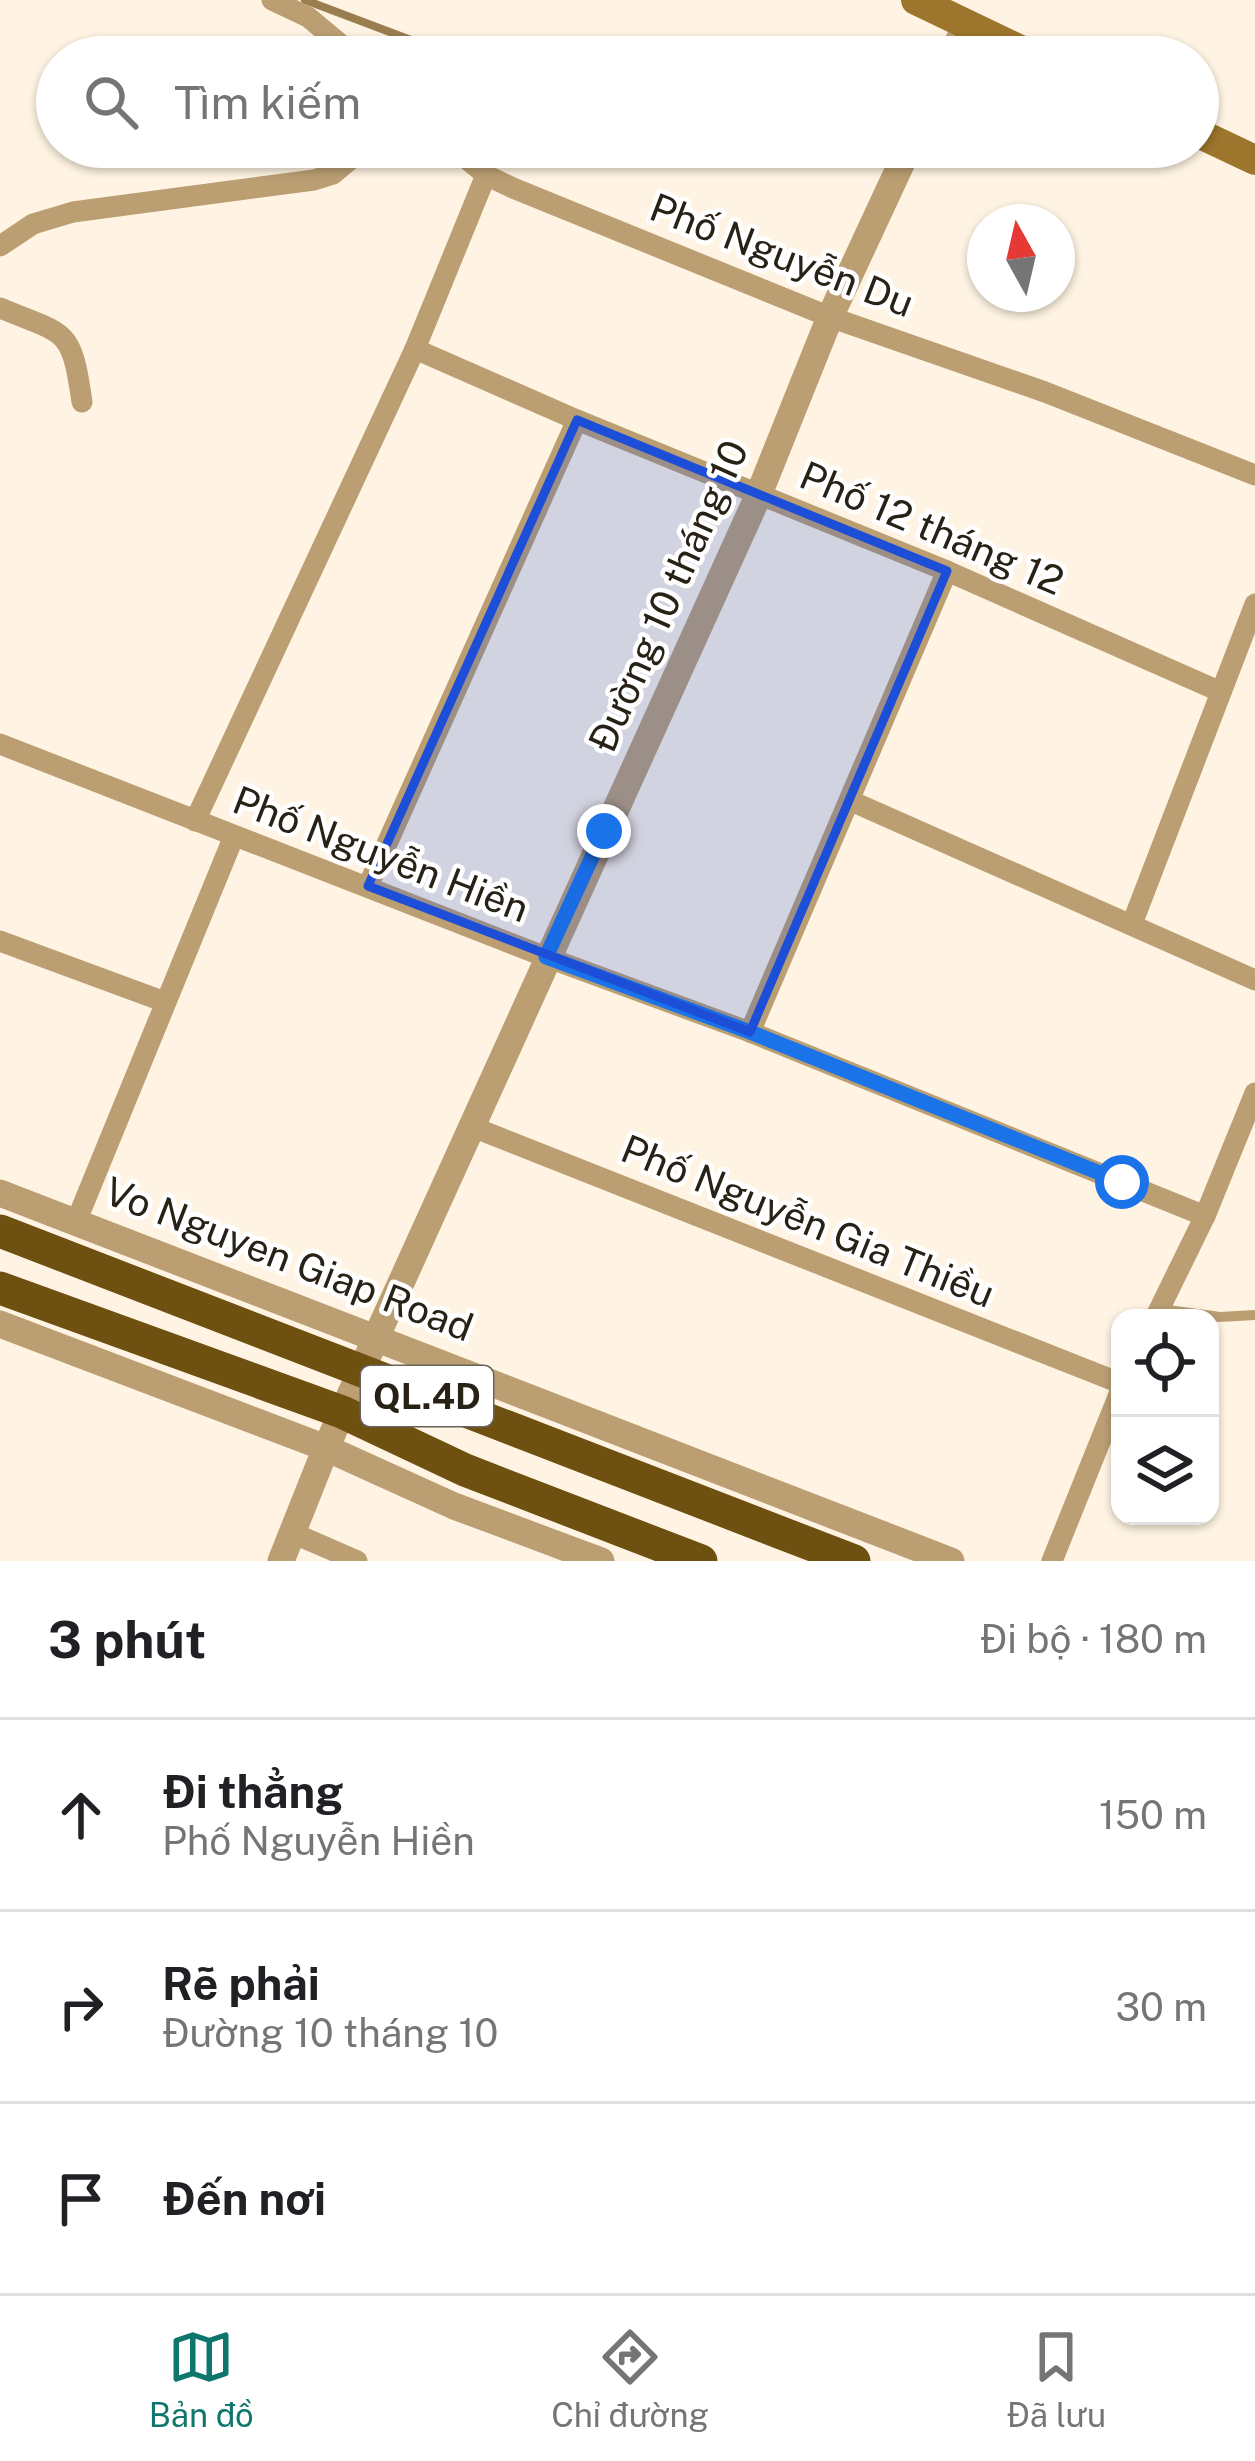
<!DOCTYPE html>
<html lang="vi">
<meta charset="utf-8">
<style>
body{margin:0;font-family:"Public Sans",sans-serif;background:#f6f6f6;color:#202124}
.controls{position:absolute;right:36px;bottom:36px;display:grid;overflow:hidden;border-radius:24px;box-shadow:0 3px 9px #0004}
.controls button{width:108px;height:108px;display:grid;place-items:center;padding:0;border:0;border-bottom:3px solid #e0e0e0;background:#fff;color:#202124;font:60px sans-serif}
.compass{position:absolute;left:967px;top:204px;width:108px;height:108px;border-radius:50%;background:#fff;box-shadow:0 3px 9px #0004;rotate:352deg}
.stop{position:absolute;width:36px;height:36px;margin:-27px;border:9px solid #1a73e8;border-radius:50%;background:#fff}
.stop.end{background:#1a73e8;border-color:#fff;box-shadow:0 3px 12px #0008}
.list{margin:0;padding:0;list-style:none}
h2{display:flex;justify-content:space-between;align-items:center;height:156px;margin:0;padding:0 48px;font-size:51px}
h2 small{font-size:39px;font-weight:400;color:#757577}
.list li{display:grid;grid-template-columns:78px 1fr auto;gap:36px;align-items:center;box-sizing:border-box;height:192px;padding:0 48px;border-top:3px solid #e0e0e0}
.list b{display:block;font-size:45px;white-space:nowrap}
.list p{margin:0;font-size:39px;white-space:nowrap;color:#757577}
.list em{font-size:39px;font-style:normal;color:#757577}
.icon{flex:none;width:66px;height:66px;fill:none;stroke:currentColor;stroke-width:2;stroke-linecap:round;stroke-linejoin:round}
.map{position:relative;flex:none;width:1255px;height:1561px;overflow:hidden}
.search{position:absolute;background:#fff;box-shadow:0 3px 9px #0004;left:36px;right:36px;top:36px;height:132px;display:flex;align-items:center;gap:30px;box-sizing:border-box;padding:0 42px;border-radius:66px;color:#757577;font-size:45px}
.sheet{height:732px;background:#fff}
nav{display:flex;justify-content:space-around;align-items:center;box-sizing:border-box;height:168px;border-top:3px solid #e0e0e0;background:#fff;font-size:33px;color:#757577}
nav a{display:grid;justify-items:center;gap:6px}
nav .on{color:#0f766e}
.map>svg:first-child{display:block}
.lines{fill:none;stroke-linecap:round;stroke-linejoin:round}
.stream{stroke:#9a7e50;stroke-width:8}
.service{stroke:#bb9f73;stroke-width:10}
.minor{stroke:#bb9f73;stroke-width:21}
.tertiary{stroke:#bb9f73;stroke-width:27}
.secondary{stroke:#9d752c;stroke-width:30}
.trunk{stroke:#6e5011;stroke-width:33}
.route{stroke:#1a73e8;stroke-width:15}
.marked{fill:#1d4ed8;fill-opacity:0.2;stroke:#1d4ed8;stroke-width:9;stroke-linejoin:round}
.labels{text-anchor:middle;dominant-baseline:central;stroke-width:9;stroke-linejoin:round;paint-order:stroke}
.shield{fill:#fff;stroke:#68645c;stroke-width:3}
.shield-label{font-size:36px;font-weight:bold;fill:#272116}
.street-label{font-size:39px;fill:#272116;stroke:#fff}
</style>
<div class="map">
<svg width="1255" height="1561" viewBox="0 0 1255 1561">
<rect width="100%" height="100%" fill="#fff4e3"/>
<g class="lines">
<!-- stream -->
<polyline class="stream" points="305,0 456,57"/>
<!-- service -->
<polyline class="service" points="1160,1309 1220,1317 1255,1315"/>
<!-- minor -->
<g class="minor">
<polyline points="272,0 308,17 356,57"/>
<polyline points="452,147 486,175 513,188 830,317 1045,392 1255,475"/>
<polyline points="0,246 33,224 73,212 314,180 333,174 365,147"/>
<path d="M0,308C67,336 71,326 82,402"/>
<polyline points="415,349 577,420 947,571 1221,692"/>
<polyline points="0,744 546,957 750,1032 1205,1216"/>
<polyline points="851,801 1255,980"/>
<polyline points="195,821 415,349 486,175"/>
<polyline points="368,886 577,420"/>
<polyline points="1132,924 1255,604"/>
<polyline points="0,941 165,1002"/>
<polyline points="750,1032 947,571"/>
<polyline points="470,1126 1120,1383"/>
<polyline points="76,1222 234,836"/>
<polyline points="1155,1318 1205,1216 1255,1093"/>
<polyline points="295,1534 357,1561"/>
<polyline points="1052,1561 1120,1392"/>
</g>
<!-- tertiary -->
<g class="tertiary">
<polyline points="951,57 966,25"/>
<polyline points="0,1193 951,1561"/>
<polyline points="0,1324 326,1448 454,1506 601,1561"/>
<polyline points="281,1561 326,1448 759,494 830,317 909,147"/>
</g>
<!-- secondary -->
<g class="secondary">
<polyline points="916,0 1035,57"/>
<polyline points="1198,133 1255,160"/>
</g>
<!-- trunk -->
<g class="trunk">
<polyline points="0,1231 854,1561"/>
<polyline points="0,1288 342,1412 465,1470 701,1561"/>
</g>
</g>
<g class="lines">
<!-- route -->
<polyline class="route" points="604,831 546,957 750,1032 1122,1182"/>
</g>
<!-- marked area -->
<path class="marked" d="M577,420L947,571L750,1032L368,886Z"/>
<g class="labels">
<!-- shield labels -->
<rect class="shield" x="361" y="1366" width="132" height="60" rx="9"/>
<g class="shield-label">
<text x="427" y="1396">QL.4D</text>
</g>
<!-- street labels -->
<g class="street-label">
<text transform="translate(782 255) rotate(21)">Phố Nguyễn Du</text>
<text transform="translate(932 528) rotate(23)">Phố 12 tháng 12</text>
<text transform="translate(668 596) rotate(-66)">Đường 10 tháng 10</text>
<text transform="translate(381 854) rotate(21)">Phố Nguyễn Hiền</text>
<text transform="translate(808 1221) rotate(22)">Phố Nguyễn Gia Thiều</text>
<text transform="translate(289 1259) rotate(21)">Vo Nguyen Giap Road</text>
</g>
</g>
</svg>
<div class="controls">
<button><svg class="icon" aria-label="locate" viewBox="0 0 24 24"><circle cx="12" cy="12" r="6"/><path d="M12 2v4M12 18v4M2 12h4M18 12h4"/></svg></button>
<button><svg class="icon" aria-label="layers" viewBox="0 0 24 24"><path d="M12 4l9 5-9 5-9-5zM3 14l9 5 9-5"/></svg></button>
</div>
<svg class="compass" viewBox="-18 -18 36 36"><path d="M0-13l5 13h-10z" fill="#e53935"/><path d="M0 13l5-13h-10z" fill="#757577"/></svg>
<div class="stop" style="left:1122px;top:1182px"></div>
<div class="stop end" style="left:604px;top:831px"></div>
<div class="search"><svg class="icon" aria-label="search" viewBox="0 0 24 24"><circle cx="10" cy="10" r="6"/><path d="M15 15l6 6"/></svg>Tìm kiếm</div>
</div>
<section class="sheet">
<h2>3 phút<small>Đi bộ · 180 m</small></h2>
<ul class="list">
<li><svg class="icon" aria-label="ahead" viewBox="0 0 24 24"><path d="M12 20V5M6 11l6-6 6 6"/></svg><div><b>Đi thẳng</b><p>Phố Nguyễn Hiền</p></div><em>150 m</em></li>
<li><svg class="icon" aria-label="right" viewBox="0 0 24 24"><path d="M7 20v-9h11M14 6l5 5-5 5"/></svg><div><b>Rẽ phải</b><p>Đường 10 tháng 10</p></div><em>30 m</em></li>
<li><svg class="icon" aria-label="arrive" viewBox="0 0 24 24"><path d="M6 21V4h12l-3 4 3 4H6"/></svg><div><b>Đến nơi</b></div></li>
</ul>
</section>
<nav>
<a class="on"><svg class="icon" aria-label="map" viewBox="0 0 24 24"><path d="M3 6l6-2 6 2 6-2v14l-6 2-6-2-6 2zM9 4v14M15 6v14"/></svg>Bản đồ</a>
<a><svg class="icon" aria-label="directions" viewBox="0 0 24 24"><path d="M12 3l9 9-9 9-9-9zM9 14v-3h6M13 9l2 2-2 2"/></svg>Chỉ đường</a>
<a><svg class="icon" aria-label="saved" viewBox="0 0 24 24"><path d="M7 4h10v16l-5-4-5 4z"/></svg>Đã lưu</a>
</nav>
